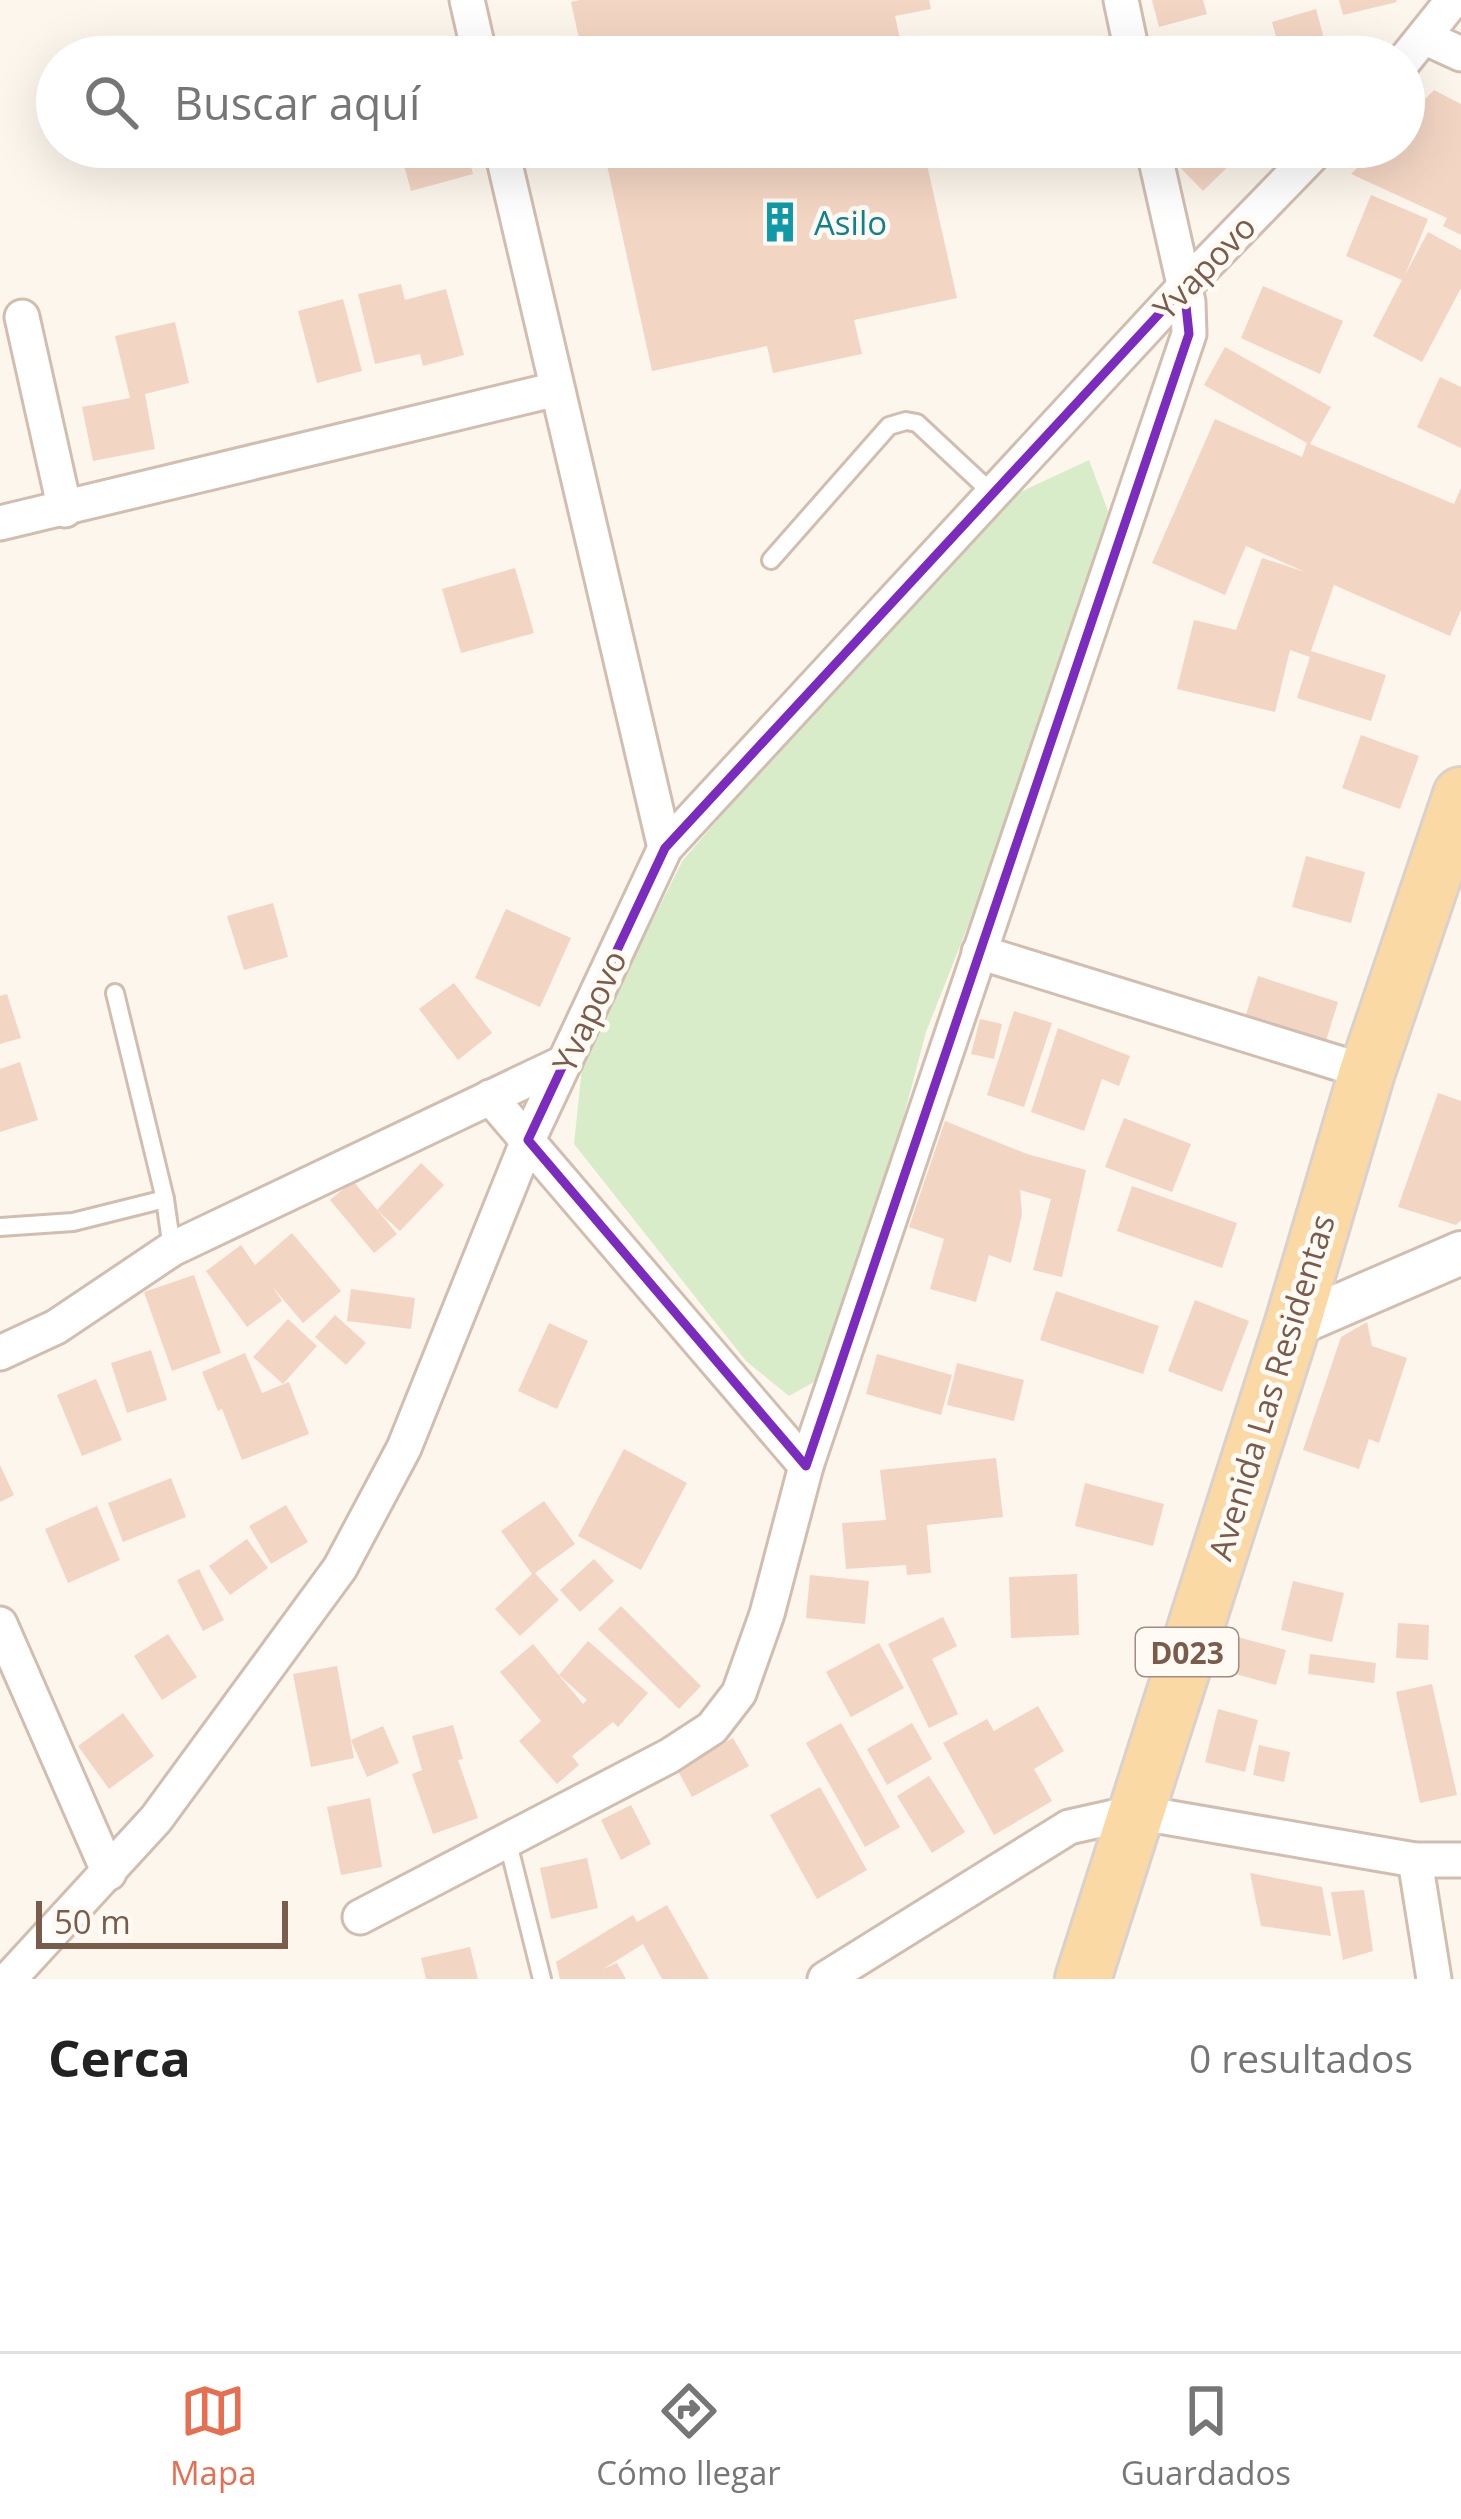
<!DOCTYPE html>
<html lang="es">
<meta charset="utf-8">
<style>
body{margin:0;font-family:"Open Sans",sans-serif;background:#f6f6f6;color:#222}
.scale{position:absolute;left:36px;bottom:30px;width:252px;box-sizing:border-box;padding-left:12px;border:6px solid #7a5c4d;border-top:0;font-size:33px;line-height:42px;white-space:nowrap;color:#7a5c4d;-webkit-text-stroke:9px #fffaf3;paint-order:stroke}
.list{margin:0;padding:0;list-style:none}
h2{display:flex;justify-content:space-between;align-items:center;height:156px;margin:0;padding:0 48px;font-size:51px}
h2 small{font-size:39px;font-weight:400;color:#767676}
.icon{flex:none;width:66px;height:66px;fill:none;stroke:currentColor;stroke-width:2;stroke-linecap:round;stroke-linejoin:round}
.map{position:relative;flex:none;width:1461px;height:1979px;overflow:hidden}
.search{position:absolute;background:#fff;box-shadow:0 12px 48px #0002;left:36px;right:36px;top:36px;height:132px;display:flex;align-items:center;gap:30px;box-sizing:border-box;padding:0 42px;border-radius:66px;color:#767676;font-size:45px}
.sheet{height:372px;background:#fff}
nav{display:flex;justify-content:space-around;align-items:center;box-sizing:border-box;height:168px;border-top:3px solid #e0e0e0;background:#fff;font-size:33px;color:#767676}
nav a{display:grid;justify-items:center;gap:6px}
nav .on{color:#e76f51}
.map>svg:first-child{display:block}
.green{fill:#d8ecc9}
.building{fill:#f3d5c3}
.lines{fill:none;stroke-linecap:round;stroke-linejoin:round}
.service-casing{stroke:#d1beb0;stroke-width:22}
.minor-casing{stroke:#d1beb0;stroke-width:39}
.tertiary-casing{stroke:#d1beb0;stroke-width:48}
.primary-casing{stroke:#dad1cd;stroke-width:60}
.service{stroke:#fff;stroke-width:16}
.minor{stroke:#fff;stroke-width:33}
.tertiary{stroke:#fff;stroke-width:42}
.primary{stroke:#fbd9a5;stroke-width:54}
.marked{fill:none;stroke:#7b2cbf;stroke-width:9;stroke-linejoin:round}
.labels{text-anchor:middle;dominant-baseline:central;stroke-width:10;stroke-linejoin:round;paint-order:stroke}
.shield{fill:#fffaf3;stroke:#a28b7f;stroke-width:3}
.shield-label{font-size:30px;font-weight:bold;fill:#7a5c4d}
.culture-label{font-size:33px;fill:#0d838f;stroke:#fffaf3;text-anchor:start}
.street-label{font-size:33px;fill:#7a5c4d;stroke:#fffaf3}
</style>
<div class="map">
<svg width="1461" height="1979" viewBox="0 0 1461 1979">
<rect width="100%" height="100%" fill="#fdf6ec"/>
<!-- green -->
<polygon class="green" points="1089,460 1108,511 1063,685 926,1032 837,1369 789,1396 746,1361 574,1144 583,1058 683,860 988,507"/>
<!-- building -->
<g class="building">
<polygon points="580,0 929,0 931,9 895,16 904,57 583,57 571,2"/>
<polygon points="1152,0 1203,0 1207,14 1159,27"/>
<polygon points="1339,0 1396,0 1397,2 1343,15"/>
<polygon points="1316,9 1329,57 1282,57 1272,22"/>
<polygon points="1434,90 1461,104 1461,235 1443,226 1447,218 1351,174 1378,147 1404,147 1404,120"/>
<polygon points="399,147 466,147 473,174 411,191"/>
<polygon points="603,147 923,147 957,298 854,320 862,354 773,373 767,346 652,371"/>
<polygon points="1189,147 1248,147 1203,191 1174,161"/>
<polygon points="1371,195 1428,219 1405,275 1428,232 1461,250 1461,288 1422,362 1373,336 1402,280 1346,256"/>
<polygon points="401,284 405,300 446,289 464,355 423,366 420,354 375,364 358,294"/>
<polygon points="1263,286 1343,321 1320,374 1241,338"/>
<polygon points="343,299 362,371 317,383 298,311"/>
<polygon points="175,322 189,383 145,394 155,449 93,461 82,407 130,398 115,336"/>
<polygon points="1225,347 1331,407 1310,444 1454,504 1461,488 1461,610 1450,636 1334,585 1311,651 1386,675 1371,721 1297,698 1310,657 1290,650 1275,712 1177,689 1194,620 1236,630 1262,558 1305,572 1246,546 1225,595 1152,563 1215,419 1302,457 1307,443 1204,385"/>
<polygon points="1440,377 1461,387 1461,448 1417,427"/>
<polygon points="515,568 534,633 461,653 442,589"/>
<polygon points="1361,735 1419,756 1400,809 1342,788"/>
<polygon points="1306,856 1365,872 1351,923 1292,907"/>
<polygon points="273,903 288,957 244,970 227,916"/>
<polygon points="506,909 571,938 540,1007 475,978"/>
<polygon points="1258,976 1338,1002 1324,1047 1244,1021"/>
<polygon points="454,983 492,1033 458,1060 419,1009"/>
<polygon points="7,994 21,1038 0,1044 0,996"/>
<polygon points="1014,1011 1052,1023 1024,1107 987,1095"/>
<polygon points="980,1019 1002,1024 994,1059 971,1054"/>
<polygon points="1058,1028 1130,1056 1119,1086 1102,1079 1084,1131 1031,1112"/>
<polygon points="20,1062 38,1120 0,1132 0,1069"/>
<polygon points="1438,1093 1461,1101 1461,1220 1456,1225 1398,1207"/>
<polygon points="1124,1118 1191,1144 1172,1192 1105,1167"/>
<polygon points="945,1121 1027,1154 1086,1170 1062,1277 1033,1270 1051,1199 1020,1190 1022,1214 1011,1263 989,1255 976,1302 930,1289 944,1239 909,1227"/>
<polygon points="421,1163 444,1185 400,1231 377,1210"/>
<polygon points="353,1181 397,1234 374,1253 330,1200"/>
<polygon points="1132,1186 1237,1223 1222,1268 1117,1231"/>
<polygon points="292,1233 341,1291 303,1323 272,1286 282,1301 247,1327 206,1271 241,1245 255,1265"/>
<polygon points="194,1275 221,1353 172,1371 144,1292"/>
<polygon points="351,1289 415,1298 411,1329 347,1321"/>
<polygon points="1056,1291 1159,1326 1143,1374 1040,1340"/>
<polygon points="1195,1300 1249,1321 1222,1392 1168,1371"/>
<polygon points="335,1315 366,1343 346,1365 315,1337"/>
<polygon points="288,1319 317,1346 283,1384 253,1357"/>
<polygon points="1367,1322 1372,1346 1407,1358 1379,1443 1369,1439 1359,1469 1303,1450 1341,1337"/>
<polygon points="549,1323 588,1341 557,1409 518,1391"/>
<polygon points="151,1350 167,1400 127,1413 111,1363"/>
<polygon points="245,1353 262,1393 289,1382 309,1434 242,1460 222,1409 218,1411 202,1372"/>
<polygon points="877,1354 952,1375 941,1415 866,1394"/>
<polygon points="957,1363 1024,1380 1014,1421 947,1405"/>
<polygon points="96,1379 122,1440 82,1456 57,1395"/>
<polygon points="624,1449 687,1483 641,1570 578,1536"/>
<polygon points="996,1458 1003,1517 927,1525 931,1573 907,1575 906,1565 846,1569 842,1523 886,1520 880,1470"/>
<polygon points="0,1465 14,1495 0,1502"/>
<polygon points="171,1478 186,1517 123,1542 108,1503"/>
<polygon points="1085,1483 1164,1504 1153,1546 1075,1526"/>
<polygon points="544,1501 575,1544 535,1573 559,1600 520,1636 495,1609 532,1574 501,1531"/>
<polygon points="286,1505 308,1542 271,1564 249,1526"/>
<polygon points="97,1506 120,1560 68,1583 45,1529"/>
<polygon points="247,1539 268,1568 230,1595 209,1566"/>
<polygon points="594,1559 614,1581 580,1612 560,1590"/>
<polygon points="199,1569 224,1620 203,1631 177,1580"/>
<polygon points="1077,1574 1079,1635 1011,1638 1009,1577"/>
<polygon points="810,1575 869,1581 865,1624 806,1618"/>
<polygon points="1293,1581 1344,1593 1332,1642 1281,1630"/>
<polygon points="621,1606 701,1686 679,1709 598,1629"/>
<polygon points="943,1617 957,1646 932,1659 958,1714 929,1728 888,1644"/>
<polygon points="1398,1623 1429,1625 1428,1660 1396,1658"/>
<polygon points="168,1634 197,1677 162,1700 134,1656"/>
<polygon points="1230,1635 1286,1650 1276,1685 1221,1670"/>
<polygon points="588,1641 648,1693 618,1727 613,1722 572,1756 579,1765 557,1784 519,1741 541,1721 500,1672 533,1644 583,1704 587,1700 559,1675"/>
<polygon points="879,1643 904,1688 851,1717 826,1672"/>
<polygon points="1310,1654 1376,1663 1374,1683 1308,1674"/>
<polygon points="337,1666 354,1758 311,1767 293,1674"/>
<polygon points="1432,1684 1457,1795 1420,1803 1396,1692"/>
<polygon points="1038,1706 1064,1751 1034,1769 1052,1801 994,1835 943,1743 987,1719 994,1731"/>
<polygon points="1218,1709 1258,1720 1245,1772 1205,1762"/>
<polygon points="123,1713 154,1756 109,1789 78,1746"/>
<polygon points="841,1723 900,1827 865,1847 806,1743"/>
<polygon points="912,1723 932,1759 887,1785 867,1749"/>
<polygon points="453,1725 463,1759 458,1760 478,1818 433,1834 412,1774 422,1770 412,1736"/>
<polygon points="383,1726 399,1763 367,1777 351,1740"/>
<polygon points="733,1738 749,1766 692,1797 677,1769"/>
<polygon points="1259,1745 1290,1752 1284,1782 1253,1775"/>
<polygon points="929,1776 965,1832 932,1853 897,1796"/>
<polygon points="820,1787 867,1870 817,1899 770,1815"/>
<polygon points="370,1798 382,1867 341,1875 327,1807"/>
<polygon points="631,1805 651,1844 621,1860 601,1820"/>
<polygon points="587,1858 598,1908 551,1919 540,1868"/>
<polygon points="1250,1873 1322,1887 1331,1936 1261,1926"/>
<polygon points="1364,1890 1373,1951 1343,1960 1331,1892"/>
<polygon points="667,1905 709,1979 662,1979 643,1944 603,1969 617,1963 626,1979 560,1979 556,1962 633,1915 637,1922"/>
<polygon points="470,1947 478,1979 426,1979 421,1958"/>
</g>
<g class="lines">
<!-- service casing -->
<g class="service-casing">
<g id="service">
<polyline points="771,560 889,426 906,421 917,423 993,494"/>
<polyline points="115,993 165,1199 172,1249"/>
<polyline points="0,1227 73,1222 165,1199"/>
<polyline points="508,1843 542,1979"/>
</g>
</g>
<!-- minor casing -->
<g class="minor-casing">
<g id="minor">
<polyline points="467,0 480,57"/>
<polyline points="1121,0 1133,57"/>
<polyline points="1426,38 1461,54"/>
<polyline points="1404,61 1453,0"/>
<polyline points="501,147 665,848"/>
<polyline points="22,317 65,510"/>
<polyline points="0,523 557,389"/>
<polyline points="979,952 1367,1072"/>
<polyline points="490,1097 806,1466"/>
<polyline points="0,1353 56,1327 172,1249 565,1062"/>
<polyline points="0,1624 109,1873"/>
<polyline points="1415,1860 1434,1979"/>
<polyline points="360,1917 669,1756 712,1728 739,1693 767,1614 806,1466 1189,334 1188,302 1153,147"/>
<polyline points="9,1979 156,1819 340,1568 404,1448 528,1140 665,848 1184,287 1320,147"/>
<polyline points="825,1979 1069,1827 1136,1812 1415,1860 1461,1860"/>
</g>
</g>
<!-- tertiary casing -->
<g class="tertiary-casing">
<polyline id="tertiary" points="1292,1326 1461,1253"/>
</g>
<!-- primary casing -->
<g class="primary-casing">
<polyline id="primary" points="1083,1979 1292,1326 1367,1072 1461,795"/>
</g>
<!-- service -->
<use href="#service" class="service"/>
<!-- minor -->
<use href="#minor" class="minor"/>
<!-- tertiary -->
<use href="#tertiary" class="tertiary"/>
<!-- primary -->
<use href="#primary" class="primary"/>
</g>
<!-- marked area -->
<path class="marked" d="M1184,287L1189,334L806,1466L528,1140L665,848Z"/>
<!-- icons -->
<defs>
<g id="building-bare" transform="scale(3.24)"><path d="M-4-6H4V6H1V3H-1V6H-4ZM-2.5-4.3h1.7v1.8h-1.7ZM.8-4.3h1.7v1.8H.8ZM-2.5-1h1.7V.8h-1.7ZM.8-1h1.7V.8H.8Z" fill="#0f9aa8" stroke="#fffaf3" stroke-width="2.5" paint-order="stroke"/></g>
</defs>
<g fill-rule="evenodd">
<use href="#building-bare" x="780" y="222"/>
</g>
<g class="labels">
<!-- shield labels -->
<rect class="shield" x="1136" y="1628" width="102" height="48" rx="9"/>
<g class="shield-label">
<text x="1187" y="1652">D023</text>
</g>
<!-- culture labels -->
<g class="culture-label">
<text x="814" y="222">Asilo</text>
</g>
<!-- street labels -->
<g class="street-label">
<text transform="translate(1204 267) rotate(-46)">Yvapovo</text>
<text transform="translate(589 1011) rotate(-65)">Yvapovo</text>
<text transform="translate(1271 1387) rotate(-73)">Avenida Las Residentas</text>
</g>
</g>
</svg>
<div class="scale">50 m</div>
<div class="search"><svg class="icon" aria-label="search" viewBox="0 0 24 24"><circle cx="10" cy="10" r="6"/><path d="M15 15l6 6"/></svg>Buscar aquí</div>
</div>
<section class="sheet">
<h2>Cerca<small>0 resultados</small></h2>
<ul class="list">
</ul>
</section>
<nav>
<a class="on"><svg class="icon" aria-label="map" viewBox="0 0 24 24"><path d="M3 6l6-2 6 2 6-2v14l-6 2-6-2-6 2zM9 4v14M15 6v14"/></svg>Mapa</a>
<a><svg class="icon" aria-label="directions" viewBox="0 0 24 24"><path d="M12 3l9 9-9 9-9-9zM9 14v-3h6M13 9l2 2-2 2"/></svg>Cómo llegar</a>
<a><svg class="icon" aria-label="saved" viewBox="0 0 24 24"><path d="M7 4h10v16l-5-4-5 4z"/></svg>Guardados</a>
</nav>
